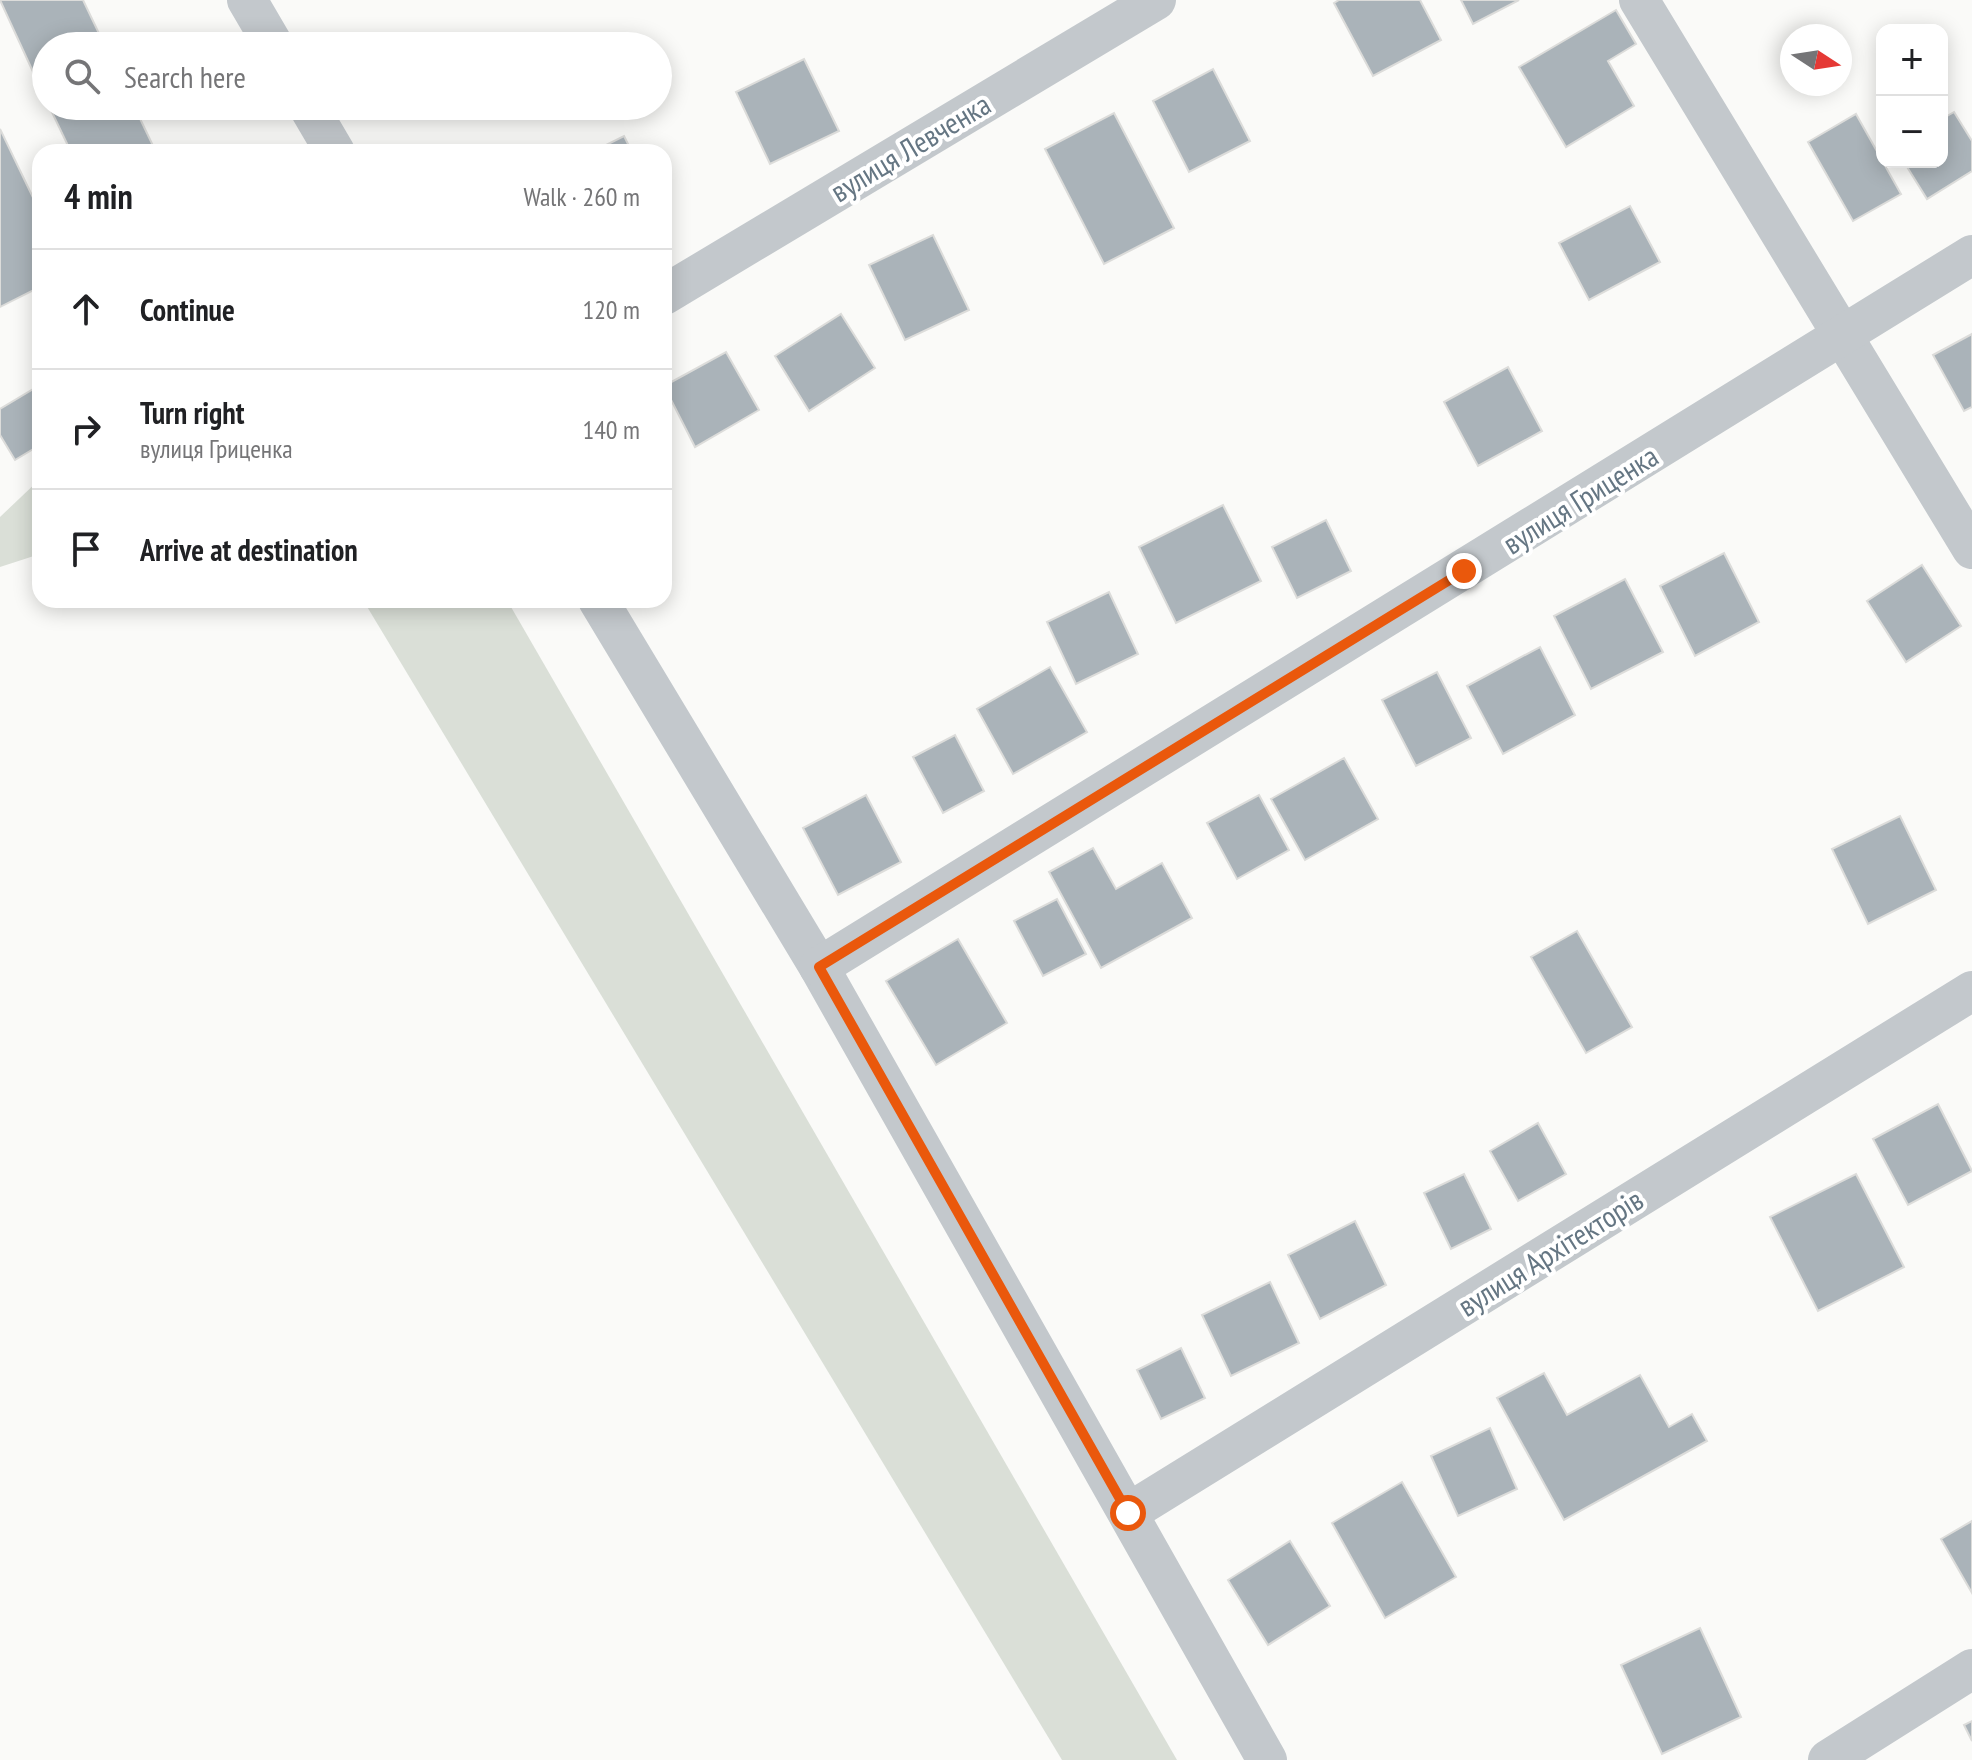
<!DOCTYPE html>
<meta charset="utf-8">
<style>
body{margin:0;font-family:"PT Sans Narrow",sans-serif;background:#f2f2f2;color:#202124}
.controls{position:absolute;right:24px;top:24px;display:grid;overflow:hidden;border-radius:16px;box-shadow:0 4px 20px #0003}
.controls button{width:72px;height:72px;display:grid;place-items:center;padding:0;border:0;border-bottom:2px solid #e0e0e0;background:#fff;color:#202124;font:40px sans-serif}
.compass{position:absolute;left:1780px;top:24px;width:72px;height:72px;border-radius:50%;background:#fff;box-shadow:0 4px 20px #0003;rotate:102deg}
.stop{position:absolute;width:24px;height:24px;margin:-18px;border:6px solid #ea580c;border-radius:50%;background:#fff}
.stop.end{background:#ea580c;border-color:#fff;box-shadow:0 2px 8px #0008}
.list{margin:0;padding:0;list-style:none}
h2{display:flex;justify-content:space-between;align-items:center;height:104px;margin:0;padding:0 32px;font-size:34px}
h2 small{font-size:26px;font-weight:400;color:#757577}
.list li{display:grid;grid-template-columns:52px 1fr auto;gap:24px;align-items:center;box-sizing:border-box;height:120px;padding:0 32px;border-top:2px solid #e0e0e0}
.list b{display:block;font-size:30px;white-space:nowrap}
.list p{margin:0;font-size:26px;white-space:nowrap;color:#757577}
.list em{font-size:26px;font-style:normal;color:#757577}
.icon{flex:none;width:44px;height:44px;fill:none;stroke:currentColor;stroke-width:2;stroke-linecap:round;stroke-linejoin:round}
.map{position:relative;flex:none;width:1972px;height:1760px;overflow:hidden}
.search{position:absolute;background:#fff;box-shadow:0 4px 20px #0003;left:32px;top:32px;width:640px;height:88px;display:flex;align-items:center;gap:20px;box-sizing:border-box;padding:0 28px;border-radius:44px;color:#757577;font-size:30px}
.panel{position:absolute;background:#fff;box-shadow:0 4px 20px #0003;left:32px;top:144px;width:640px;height:464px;border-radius:24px}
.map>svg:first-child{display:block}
.green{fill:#dadfd7}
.building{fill:#aab3b9;stroke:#dcdcda;stroke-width:2}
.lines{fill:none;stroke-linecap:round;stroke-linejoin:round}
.street{stroke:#c3c8cc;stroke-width:40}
.route{stroke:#ea580c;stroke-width:10}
.labels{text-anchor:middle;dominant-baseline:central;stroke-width:8;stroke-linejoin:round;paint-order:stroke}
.street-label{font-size:30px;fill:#657683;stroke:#fff}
</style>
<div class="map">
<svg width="1972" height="1760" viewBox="0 0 1972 1760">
<rect width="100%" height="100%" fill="#fafaf8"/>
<!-- green -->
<g class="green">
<polygon points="40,479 40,554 0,567 0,517"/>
<polygon points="363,600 507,600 1177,1760 1062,1760"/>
</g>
<!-- building -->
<g class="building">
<polygon points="0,0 83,0 105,46 46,46 46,100"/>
<polygon points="1339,0 1420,0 1441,40 1373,76 1334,3"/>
<polygon points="1461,0 1519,0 1473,24"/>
<polygon points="1616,10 1636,44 1608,61 1634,106 1566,147 1519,67"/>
<polygon points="804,59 839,131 770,164 736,92"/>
<polygon points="1213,69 1250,141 1189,172 1153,101"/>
<polygon points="49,106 134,106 156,152 71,152"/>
<polygon points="1954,112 1972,141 1972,171 1927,199 1904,162 1942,162 1942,119"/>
<polygon points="1114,113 1174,228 1104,264 1045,149"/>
<polygon points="1856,114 1901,194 1853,221 1808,142"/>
<polygon points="0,129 40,212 40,287 0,307"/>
<polygon points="624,136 632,152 592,152"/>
<polygon points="1630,206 1660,262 1589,300 1559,243"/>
<polygon points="933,235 969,310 905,340 869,265"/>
<polygon points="841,314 875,368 809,411 775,356"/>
<polygon points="1972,334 1972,407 1964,411 1933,355"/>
<polygon points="726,352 759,410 695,447 664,386"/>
<polygon points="1508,367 1542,431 1478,466 1444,402"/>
<polygon points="40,385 40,445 15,460 0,435 0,409"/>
<polygon points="1223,505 1261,581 1176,623 1139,547"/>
<polygon points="1326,520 1351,571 1297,598 1272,547"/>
<polygon points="1724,553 1759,622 1695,656 1660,586"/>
<polygon points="1922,565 1961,626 1906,662 1867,601"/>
<polygon points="1625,579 1663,652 1591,689 1554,616"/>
<polygon points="1109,592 1138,654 1076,684 1047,622"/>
<polygon points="1540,647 1575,715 1503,754 1467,686"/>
<polygon points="1050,667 1087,732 1013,774 977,709"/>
<polygon points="1437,672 1471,738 1416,766 1382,700"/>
<polygon points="955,735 984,791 943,813 913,757"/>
<polygon points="1344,758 1378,819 1305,860 1271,799"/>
<polygon points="866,795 901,862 838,895 803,828"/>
<polygon points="1259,795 1289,850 1237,879 1207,823"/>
<polygon points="1900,816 1936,890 1868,924 1832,849"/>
<polygon points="1093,848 1116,889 1162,863 1192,918 1101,968 1049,872"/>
<polygon points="1057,899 1086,954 1043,976 1014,921"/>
<polygon points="1577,931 1632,1027 1586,1053 1531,957"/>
<polygon points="958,939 1007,1023 936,1065 886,981"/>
<polygon points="1938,1104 1972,1171 1908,1205 1873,1139"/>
<polygon points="1538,1123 1566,1174 1518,1201 1490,1151"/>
<polygon points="1464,1174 1491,1229 1451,1249 1424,1193"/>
<polygon points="1856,1174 1904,1267 1818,1311 1770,1217"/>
<polygon points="1355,1221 1386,1285 1320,1319 1288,1255"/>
<polygon points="1270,1282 1299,1343 1231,1376 1202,1315"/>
<polygon points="1181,1348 1205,1398 1161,1419 1137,1370"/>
<polygon points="1544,1373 1567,1415 1640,1375 1669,1427 1692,1414 1707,1441 1564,1520 1497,1398"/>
<polygon points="1490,1428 1517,1489 1458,1516 1431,1456"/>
<polygon points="1402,1482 1456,1577 1385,1618 1332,1523"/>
<polygon points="1972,1521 1972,1593 1941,1539"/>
<polygon points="1290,1541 1330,1606 1268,1645 1228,1580"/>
<polygon points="1700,1628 1741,1717 1662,1754 1621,1665"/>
<polygon points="1972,1721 1972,1741 1964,1725"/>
</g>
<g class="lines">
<!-- street -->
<g class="street">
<polyline points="247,0 274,46"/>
<polyline points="1639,0 1972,549"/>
<polyline points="308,106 335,152"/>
<polyline points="664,295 1156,0"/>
<polyline points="598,600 819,967 1267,1760"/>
<polyline points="819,967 1972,255"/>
<polyline points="1128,1513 1972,991"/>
<polyline points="1828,1760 1972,1669"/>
</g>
</g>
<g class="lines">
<!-- route -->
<polyline class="route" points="1128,1513 819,967 1464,571"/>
</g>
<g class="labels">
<!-- street labels -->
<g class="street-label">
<text transform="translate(910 147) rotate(-31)">вулиця Левченка</text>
<text transform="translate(1580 499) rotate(-32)">вулиця Гриценка</text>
<text transform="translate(1550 1252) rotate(-32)">вулиця Архітекторів</text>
</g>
</g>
</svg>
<div class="controls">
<button>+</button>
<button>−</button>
</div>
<svg class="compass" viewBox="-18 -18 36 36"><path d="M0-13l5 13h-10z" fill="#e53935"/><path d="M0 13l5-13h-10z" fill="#757577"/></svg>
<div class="stop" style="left:1128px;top:1513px"></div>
<div class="stop end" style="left:1464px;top:571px"></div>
<div class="search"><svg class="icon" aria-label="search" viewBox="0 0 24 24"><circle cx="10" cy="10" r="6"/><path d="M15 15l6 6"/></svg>Search here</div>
<section class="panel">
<h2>4 min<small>Walk · 260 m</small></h2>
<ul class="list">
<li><svg class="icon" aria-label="ahead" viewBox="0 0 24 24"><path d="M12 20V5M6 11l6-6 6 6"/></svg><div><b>Continue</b></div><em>120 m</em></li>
<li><svg class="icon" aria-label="right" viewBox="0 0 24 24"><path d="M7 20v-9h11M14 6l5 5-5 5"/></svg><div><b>Turn right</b><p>вулиця Гриценка</p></div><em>140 m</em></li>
<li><svg class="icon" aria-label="arrive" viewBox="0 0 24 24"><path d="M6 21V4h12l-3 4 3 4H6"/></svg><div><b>Arrive at destination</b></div></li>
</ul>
</section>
</div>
